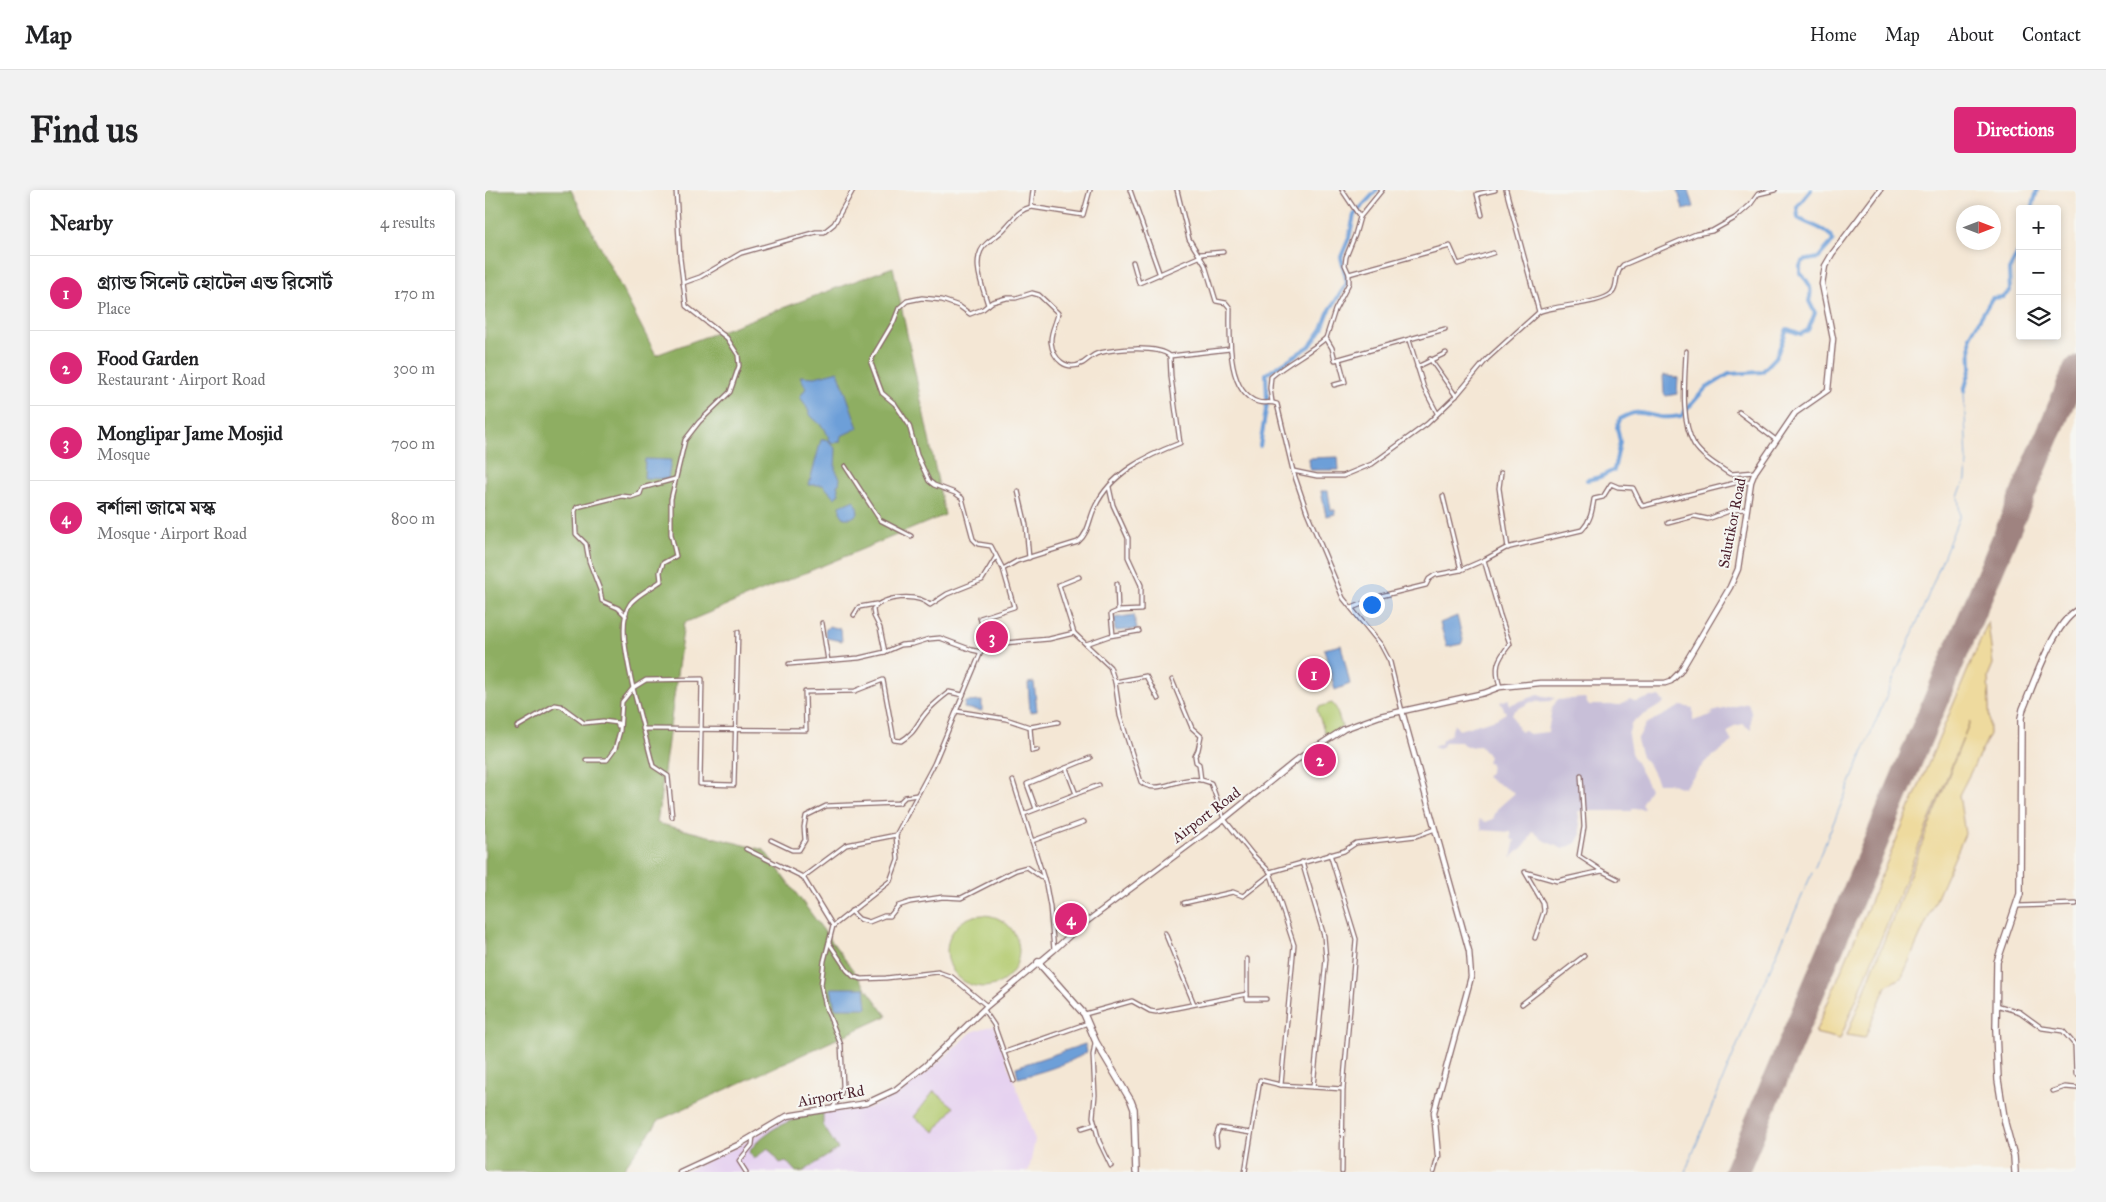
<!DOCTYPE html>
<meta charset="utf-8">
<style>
body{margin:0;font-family:"IM FELL Great Primer","Noto Serif Bengali",serif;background:#f2f2f2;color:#202124}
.controls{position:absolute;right:15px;top:15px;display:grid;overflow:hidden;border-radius:5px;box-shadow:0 2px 8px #0003}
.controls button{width:45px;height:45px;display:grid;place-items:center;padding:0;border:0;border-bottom:1px solid #e0e0e0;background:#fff;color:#202124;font:25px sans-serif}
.compass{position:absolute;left:1471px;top:15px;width:45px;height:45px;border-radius:50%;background:#fff;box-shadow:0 2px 8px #0003;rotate:90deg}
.you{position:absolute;left:886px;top:414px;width:18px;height:18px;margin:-12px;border:4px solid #fff;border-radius:50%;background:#1a73e8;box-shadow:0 0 0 8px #1a73e833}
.badge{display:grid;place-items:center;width:32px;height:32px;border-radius:50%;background:#db2777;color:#fff;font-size:16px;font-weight:700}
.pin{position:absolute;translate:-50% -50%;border:2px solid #fff;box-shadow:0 1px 5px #0006}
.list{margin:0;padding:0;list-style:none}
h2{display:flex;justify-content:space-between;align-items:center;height:65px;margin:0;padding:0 20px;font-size:21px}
h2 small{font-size:16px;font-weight:400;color:#757577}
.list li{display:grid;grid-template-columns:32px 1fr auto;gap:15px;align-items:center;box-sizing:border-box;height:75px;padding:0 20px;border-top:1px solid #e0e0e0}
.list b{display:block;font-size:19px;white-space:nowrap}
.list p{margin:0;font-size:16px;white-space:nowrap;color:#757577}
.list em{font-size:16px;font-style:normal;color:#757577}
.icon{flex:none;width:28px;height:28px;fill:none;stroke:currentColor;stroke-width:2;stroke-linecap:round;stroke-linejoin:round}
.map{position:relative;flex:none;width:1591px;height:982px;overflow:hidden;border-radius:5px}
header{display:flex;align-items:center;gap:30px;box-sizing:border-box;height:70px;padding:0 25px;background:#fff;border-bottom:1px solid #e0e0e0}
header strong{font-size:24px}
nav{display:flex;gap:28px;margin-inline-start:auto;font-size:18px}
.intro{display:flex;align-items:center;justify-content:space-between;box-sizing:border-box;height:120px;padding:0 30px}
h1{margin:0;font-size:35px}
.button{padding:12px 22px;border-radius:5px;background:#db2777;color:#fff;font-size:18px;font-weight:700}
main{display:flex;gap:30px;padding:0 30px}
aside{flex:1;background:#fff;border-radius:5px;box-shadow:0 2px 8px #0003}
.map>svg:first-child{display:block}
.built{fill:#e6d2f0}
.industrial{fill:#c8bfd8}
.green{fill:#b3ca6f;stroke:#7e744d}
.forest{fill:#8eae62;stroke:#6c6646}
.sand{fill:#eeda9e;stroke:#9c7c64}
.water{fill:#6d9fd8;stroke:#5c5f82}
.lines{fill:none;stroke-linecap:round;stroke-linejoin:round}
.stream{stroke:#6d9fd8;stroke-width:1}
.canal{stroke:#6d9fd8;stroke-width:4}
.runway{stroke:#9f8380;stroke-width:25}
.street-casing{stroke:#866566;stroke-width:5.5}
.secondary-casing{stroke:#866566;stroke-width:7}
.highway-casing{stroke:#866566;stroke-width:8}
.street{stroke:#fff;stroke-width:3}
.secondary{stroke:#fff;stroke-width:4.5}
.highway{stroke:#fff;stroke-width:5.5}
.labels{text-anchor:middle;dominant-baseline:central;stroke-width:4;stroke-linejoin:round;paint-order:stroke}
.street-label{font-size:15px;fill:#4a1f2b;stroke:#f6f6f2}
</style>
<header>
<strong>Map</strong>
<nav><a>Home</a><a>Map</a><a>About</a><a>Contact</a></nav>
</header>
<div class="intro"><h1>Find us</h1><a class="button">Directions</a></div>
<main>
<aside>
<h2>Nearby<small>4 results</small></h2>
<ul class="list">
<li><span class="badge">1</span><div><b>গ্র‍্যান্ড সিলেট হোটেল এন্ড রিসোর্ট</b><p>Place</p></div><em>170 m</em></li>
<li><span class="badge">2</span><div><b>Food Garden</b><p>Restaurant · Airport Road</p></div><em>300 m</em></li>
<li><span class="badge">3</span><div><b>Monglipar Jame Mosjid</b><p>Mosque</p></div><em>700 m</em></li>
<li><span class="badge">4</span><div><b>বর্শালা জামে মস্ক</b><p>Mosque · Airport Road</p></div><em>800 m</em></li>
</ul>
</aside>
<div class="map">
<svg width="1591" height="982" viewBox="0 0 1591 982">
<rect width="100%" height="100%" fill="#f6f6f2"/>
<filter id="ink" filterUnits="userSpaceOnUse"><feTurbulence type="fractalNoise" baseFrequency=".02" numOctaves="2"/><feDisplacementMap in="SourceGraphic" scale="10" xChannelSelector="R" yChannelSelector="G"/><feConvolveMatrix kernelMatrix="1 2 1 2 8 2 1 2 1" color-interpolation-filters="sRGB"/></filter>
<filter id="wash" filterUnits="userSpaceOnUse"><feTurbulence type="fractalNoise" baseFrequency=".0096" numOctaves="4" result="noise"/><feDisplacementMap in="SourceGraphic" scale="20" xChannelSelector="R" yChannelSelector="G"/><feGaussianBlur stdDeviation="1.12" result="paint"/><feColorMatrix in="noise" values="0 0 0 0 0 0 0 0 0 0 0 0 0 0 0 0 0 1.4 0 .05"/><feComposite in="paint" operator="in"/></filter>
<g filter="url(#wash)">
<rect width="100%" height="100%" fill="#f4e7d5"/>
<!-- built -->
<polygon class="built" points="509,835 550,950 544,980 540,982 199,982 254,956 302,926 383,918 414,904 446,879 487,842"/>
<!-- industrial -->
<g class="industrial">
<polygon points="1053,505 1070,508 1066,511 1046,512 1029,521 1027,524 1031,535 1036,542 1039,540 1044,544 1063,542 1067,518 1072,510 1100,508 1103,515 1136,515 1145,509 1151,512 1166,507 1175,507 1179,513 1147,532 1143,545 1146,563 1165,599 1156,614 1159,619 1147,618 1147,621 1093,621 1096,644 1091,653 1078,659 1058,650 1048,641 1042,653 1026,668 1030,650 1027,650 1026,642 997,640 994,629 1001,632 1008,629 1012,619 1030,603 1001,587 1005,582 1006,573 1002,572 1004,566 995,556 981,557 976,552 961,552 954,559 948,557 956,554 957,550 966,544 969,534 974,540 1011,529 1021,523 1015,512 1024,509 1024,515"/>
<polygon points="1263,513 1266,521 1266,540 1258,534 1249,536 1242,543 1247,552 1220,572 1199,598 1183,593 1173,593 1164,575 1157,567 1152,550 1161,534 1196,516 1208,518 1208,531 1229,524 1223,523"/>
</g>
<!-- green -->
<g class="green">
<polygon points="847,513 851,518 857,537 843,546 840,543 832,520 834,517"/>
<circle cx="498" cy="761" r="36"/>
<polygon points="449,901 469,917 450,942 429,927"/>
</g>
<!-- forest -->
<g class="forest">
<polygon points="0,0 86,0 171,165 408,77 460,325 199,433 172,633 279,660 402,826 174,930 136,982 0,982"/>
<path d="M338,923V935L353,959L319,981L311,982L301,971L295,973L283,958L269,969L264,962C280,938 311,926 338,923Z"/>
</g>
<!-- sand -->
<polygon class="sand" points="1503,432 1508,475 1503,487 1505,544 1474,605 1480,644 1417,787 1401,796 1380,848 1362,845 1485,531 1355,849 1330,843"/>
<!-- water -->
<g class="water">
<polygon points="1204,0 1209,17 1198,20 1193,1"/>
<polygon points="353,181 373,238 356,246 355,252 348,253 345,251 340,239 326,226 320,214 315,207 321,198 315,186 330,187"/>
<polygon points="1178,185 1193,188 1192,204 1181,206 1179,204"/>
<polygon points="342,249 351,259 350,279 355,288 354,294 352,295 354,303 350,308 338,295 324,295 336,250"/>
<polygon points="853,267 854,280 825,280 824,268"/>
<polygon points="160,269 186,270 183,289 159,288"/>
<polygon points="836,301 843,301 846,320 850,320 850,324 841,326"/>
<polygon points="369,310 372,316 373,324 366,328 359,328 355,322 355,316"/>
<polygon points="649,425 652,439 630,441 629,428"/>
<polygon points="972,426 978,450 976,454 962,457 955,433"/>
<polygon points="344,436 356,439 357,451 341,448 340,440"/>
<polygon points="856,455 865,494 850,500 839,459"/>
<polygon points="549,492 552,521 545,522 543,493"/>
<polygon points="497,511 497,521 479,518 480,512"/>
<polygon points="346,798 380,798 382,818 350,818"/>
<path d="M600,854L602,862C581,875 557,882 533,888L531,877Z"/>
</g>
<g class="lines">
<!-- stream -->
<g class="stream">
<polyline points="1330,677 1441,411 1475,325 1473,306 1481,289 1482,272 1479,201"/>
<polyline points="1200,982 1263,829 1327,683"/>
</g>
<!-- canal -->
<g class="canal">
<polyline points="1547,19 1552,0"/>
<polyline points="1479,201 1486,177 1485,146 1507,108 1518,107 1525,101 1524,80 1535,59"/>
<polyline points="782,210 781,184 825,156 837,139 843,123 862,93 856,67 864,48 869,25 892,0"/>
<polyline points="775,256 782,214"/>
<path d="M1102,290L1115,287L1129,280L1135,252L1132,237L1135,229C1153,218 1158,224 1175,227C1182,228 1189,227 1196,226L1220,199L1244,184L1277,182L1291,167L1302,139L1316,144L1323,140L1330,123L1324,111C1328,98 1324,92 1315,83V76L1318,71L1333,68L1348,51C1345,39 1324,35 1313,28L1312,17L1326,0"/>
</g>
<!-- runway -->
<polyline class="runway" points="1251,982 1591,179"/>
</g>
</g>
<g filter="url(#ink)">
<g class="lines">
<!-- street casing -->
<g class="street-casing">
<g id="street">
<polyline points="645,0 675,85"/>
<path d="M692,0L704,49L720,75L731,111L741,113L745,118C745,144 741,202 773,212C779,214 785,211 792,214L808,281L822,322L858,408L896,455L905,472L917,521"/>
<polyline points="857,0 875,27"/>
<polyline points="1021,0 1054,122"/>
<polyline points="546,17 598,25 605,0"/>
<polyline points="997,25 992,4 1010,0"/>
<polyline points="715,64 738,62"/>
<polyline points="648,72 654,93 716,66"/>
<polyline points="864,84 965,56 973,74 1008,63"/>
<polyline points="198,93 215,87 256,63 331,42 339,42 349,34 368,0"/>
<path d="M503,115C498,97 484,68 502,53C508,48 515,44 520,38C529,29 533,20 546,17L548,0"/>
<polyline points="924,150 939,198 952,223"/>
<path d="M1201,161C1200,189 1195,230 1209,254C1217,267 1233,276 1245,284L1270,282"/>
<polyline points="685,166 745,159"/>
<polyline points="854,169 960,139"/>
<polyline points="945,169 971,206"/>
<polyline points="932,177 961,163"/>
<polyline points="849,195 860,192 854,169 850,170 847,158 841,148 850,120 864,93 864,84 860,75 861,67 870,45 875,27 897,0"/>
<path d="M787,212L785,198L786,187C803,172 824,163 841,148"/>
<polyline points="1254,222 1291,250"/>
<polyline points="360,276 395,330 426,346"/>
<path d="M808,281L832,286H858L887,274L942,234L971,206L1002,169L1054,122C1070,115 1117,114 1127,103C1134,96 1128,85 1138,75L1211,44L1227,41L1250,28L1265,15L1273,4L1290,0"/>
<polyline points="1016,283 1014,298 1023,358"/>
<polyline points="624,297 628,315 643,348 643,367 656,395 656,420 633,421 626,424 628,445"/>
<polyline points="533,301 541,335 544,368"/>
<polyline points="958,306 976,380"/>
<polyline points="1183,333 1209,326 1223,329 1247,320 1262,319"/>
<path d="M999,370L1021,358L1097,340C1106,330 1107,321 1109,309L1118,307L1126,294L1133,297L1148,298L1157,316H1158L1250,293L1266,292"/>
<polyline points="632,394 633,421"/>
<path d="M867,418L896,406L941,395L944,389L950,385L976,380L999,370L1015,425L1025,454C1012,470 1009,477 1015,497"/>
<polyline points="369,425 374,417 391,414"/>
<polyline points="141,426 133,418 117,411 115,400 104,371 101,354 91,344 90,321 92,317 136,306 146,307 155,304 157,298 190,289"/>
<polyline points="337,433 343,471"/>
<polyline points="589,443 574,395 594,387"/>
<polyline points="601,454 624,446 654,441"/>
<path d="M505,456L495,428L529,417L518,379L532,371L593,352C604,343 604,329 610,317C626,283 661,266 695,253L686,187L685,166C673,155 630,159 614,163C608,164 603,170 598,173C581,182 568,169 566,152C565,142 572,132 573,123L554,105L547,103L531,108H522L507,112L498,119L485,124L474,116L457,110L437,108L422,111L414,118L409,131L387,168L386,173L397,203L410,214L424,235L432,265L444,291L449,295L470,303L477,308L488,349L493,354L506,356L518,379"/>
<path d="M400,462L395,438L389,426L388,419C399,406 432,403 445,415L462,404L497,390L511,367"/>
<polyline points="304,474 374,468 400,462 416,455 428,454 444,449 455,448 487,460 496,462"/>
<polyline points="687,490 707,538 716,546 713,560 710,566 711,572 714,574 716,590"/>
<polyline points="630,492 661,486 673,509"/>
<polyline points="471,521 521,529 545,537 547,561 552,560"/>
<polyline points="32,537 70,515 76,516 99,533 118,531 133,533 133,536"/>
<polyline points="545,537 573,532"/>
<path d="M158,539L321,540L320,502L370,501L398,490L409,550L416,551C430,543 431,535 440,524C447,515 455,509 464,502L478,505"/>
<path d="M101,570H122L130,559L135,541L137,512L148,498C144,478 132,432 145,414C150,406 168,397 176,391L175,382L178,373L191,366L186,344V309L200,250L214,232L245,202L254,176L253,165L242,148L201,116L195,68L191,0"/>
<polyline points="581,578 591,604"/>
<polyline points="1096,585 1099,637 1094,666 1117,681"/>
<polyline points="528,591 561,695 565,717 569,760"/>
<polyline points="551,619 542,594 605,568"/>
<polyline points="539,624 614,595"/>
<polyline points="187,627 183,586 168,576 148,498 161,490 217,489 215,594 249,595 253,442"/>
<polyline points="286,650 307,660 314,660 320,650 319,637 321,626 341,616 414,613 420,607 432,605"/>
<polyline points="547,651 599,632"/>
<polyline points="261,659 318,687"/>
<polyline points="845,664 871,749 858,899 857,982"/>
<polyline points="817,672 839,746 841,769 828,897"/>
<polyline points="785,682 859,661 871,653 931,646 950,639"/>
<polyline points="699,713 748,702 758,706 786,684"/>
<polyline points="1532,716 1591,714"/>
<polyline points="366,721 374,729 384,732 399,726 405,726 413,716 425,712 458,707 476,708 531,680 542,677 559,689"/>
<polyline points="348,736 405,691 413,669 411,645"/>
<polyline points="680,743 709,814"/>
<polyline points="1050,748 1059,721 1058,713 1040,682 1072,691 1117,681 1133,689"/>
<polyline points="344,753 362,780 369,787 377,789 401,788 453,782 467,787 502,816"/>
<polyline points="762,804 762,769"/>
<polyline points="1037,814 1099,766"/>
<polyline points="1511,815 1535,822 1557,838 1578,841 1590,855 1591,884"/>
<polyline points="499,820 509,835 529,891"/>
<polyline points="600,824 647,811 665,821 671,822 762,804 762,809 781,809"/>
<polyline points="610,853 608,865 610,905 608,927 614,951 626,976"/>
<polyline points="520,862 603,833"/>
<polyline points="1568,901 1580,897 1591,898"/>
<path d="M347,919L355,906L358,896L356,855L341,818L336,795L339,771L348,736L318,687L361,655L411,645L449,574L496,462L508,454L564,449L589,443L625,477L630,492L635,526L656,592C675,608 697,580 726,593L739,629L767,664L785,682L809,755L796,895"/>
<polyline points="597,938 610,934"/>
<polyline points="732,955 731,946 734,938 766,943"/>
<polyline points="261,982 254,971 267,955 268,946"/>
<polyline points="760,982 775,890 796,895 858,899"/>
<polyline points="949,982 953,966"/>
</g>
</g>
<!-- secondary casing -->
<g class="secondary-casing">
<g id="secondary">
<polyline points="917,521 984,761 986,787 949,922 953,966"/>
<polyline points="195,982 253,955 302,926 382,913 410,900 440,876 502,816 569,760 593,738 739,629 813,569 859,539 895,526 999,503 1015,497 1055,493 1180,493 1186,491 1195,482 1245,397 1253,379 1266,292 1270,282 1310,223 1343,200 1348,149 1337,94 1340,76 1347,64 1395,0"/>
</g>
</g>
<!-- highway casing -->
<g class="highway-casing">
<g id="highway">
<polyline points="553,772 599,824 611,852 646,911 649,919 651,982"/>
<path d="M1530,982L1529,966L1520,933L1513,890L1511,840L1512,772L1535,704L1536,528L1538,519C1549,493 1568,435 1591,421"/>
</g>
</g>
<!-- street -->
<use href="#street" class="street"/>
<!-- secondary -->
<use href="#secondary" class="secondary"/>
<!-- highway -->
<use href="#highway" class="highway"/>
</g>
</g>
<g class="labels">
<!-- street labels -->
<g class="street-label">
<text transform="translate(1247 333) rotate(-79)">Salutikor Road</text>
<text transform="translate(721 625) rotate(-37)">Airport Road</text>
<text transform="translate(346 906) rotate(-10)">Airport Rd</text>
</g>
</g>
</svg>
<div class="controls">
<button>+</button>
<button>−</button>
<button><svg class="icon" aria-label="layers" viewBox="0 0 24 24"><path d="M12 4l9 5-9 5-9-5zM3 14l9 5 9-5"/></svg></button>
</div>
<svg class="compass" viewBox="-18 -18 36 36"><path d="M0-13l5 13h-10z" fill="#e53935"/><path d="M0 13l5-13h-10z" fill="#757577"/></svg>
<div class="you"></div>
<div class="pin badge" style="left:829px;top:484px">1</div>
<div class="pin badge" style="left:835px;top:570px">2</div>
<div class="pin badge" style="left:507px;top:447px">3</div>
<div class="pin badge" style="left:586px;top:729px">4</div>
</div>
</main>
